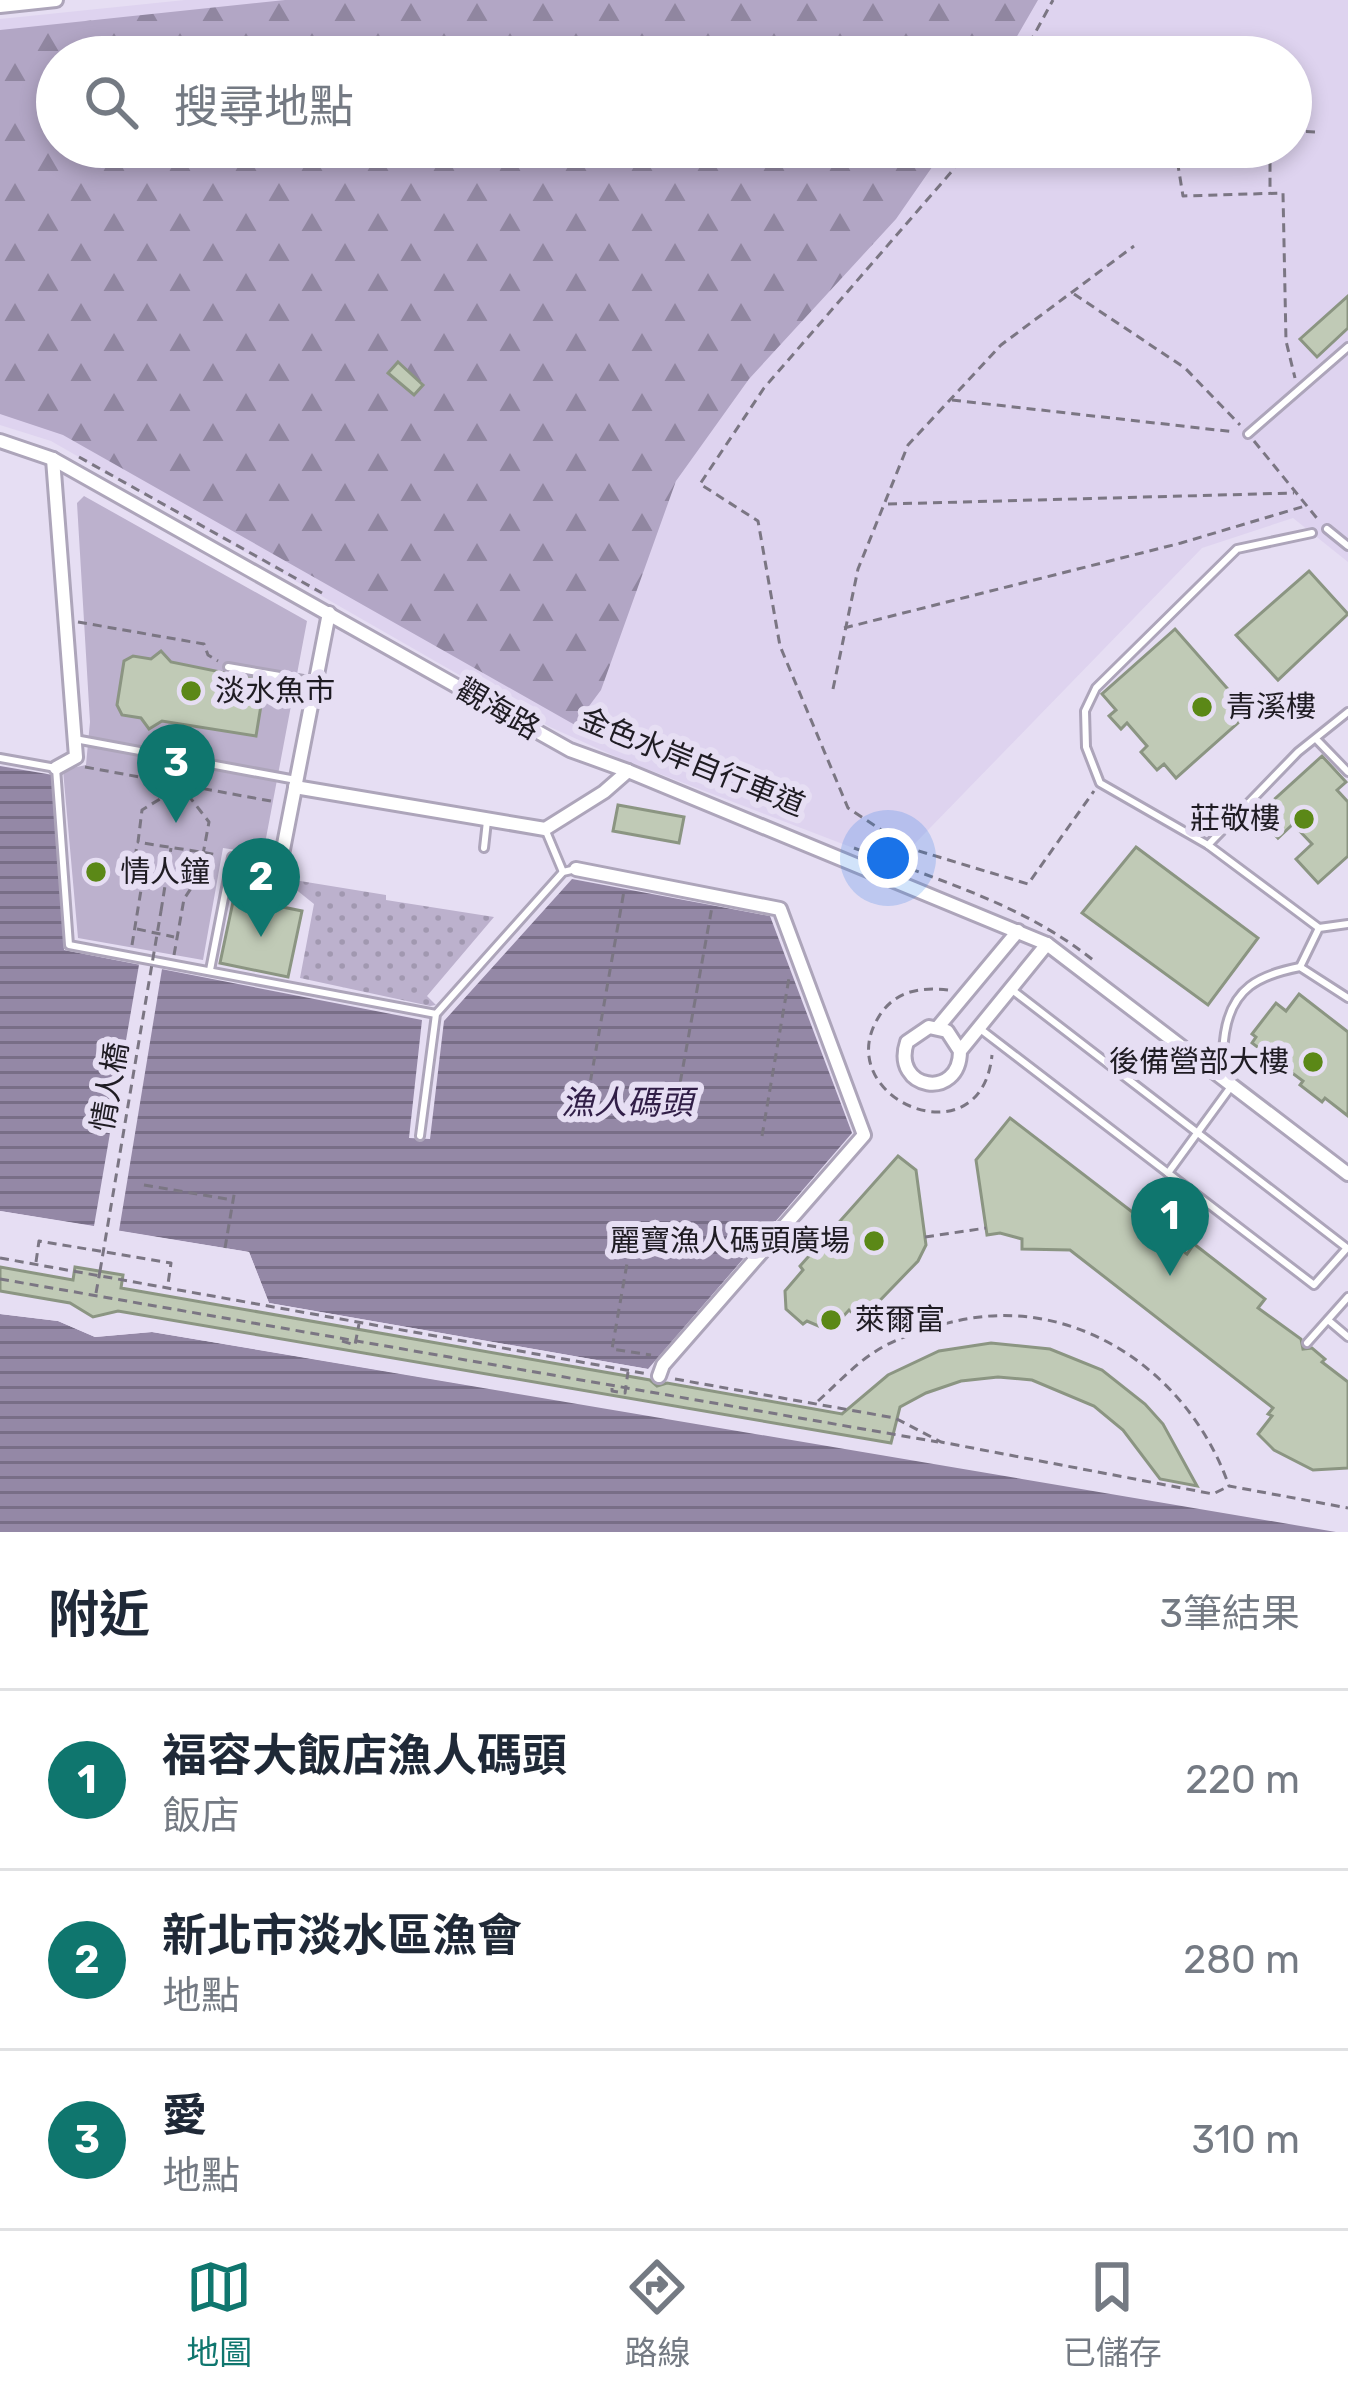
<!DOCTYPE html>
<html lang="zh-TW">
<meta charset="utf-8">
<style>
body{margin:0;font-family:Rubik,"Noto Sans TC",sans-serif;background:#f6f6f7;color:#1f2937}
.you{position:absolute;left:888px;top:858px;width:42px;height:42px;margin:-30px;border:9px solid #fff;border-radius:50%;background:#1a73e8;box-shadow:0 0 0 18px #1a73e833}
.badge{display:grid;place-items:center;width:78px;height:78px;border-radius:50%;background:#0f766e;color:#fff;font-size:39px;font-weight:700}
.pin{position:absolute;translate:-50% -99px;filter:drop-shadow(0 3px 6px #0008)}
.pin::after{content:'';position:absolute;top:63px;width:42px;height:36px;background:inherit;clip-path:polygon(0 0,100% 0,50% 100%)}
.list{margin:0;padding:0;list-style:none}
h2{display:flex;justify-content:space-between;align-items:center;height:156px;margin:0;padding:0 48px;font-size:51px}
h2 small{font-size:39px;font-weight:400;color:#747a83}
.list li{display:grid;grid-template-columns:78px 1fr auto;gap:36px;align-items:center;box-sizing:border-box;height:180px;padding:0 48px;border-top:3px solid #e0e1e3}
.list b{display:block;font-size:45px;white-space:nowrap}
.list p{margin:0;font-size:39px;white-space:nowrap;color:#747a83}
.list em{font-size:39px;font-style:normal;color:#747a83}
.icon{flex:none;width:66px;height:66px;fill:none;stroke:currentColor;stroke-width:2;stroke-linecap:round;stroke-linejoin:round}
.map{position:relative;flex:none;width:1348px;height:1532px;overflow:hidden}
.search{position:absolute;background:#fff;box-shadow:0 6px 18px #0003;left:36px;right:36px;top:36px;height:132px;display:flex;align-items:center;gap:30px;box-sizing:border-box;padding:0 42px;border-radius:66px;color:#747a83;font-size:45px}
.sheet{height:696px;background:#fff}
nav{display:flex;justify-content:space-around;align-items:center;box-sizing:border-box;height:168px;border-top:3px solid #e0e1e3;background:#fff;font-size:33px;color:#747a83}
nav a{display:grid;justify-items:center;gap:6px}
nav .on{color:#0f766e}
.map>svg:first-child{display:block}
.built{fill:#ded3ef;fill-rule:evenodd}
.grass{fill:url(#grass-dots)}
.forest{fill:url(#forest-firs)}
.green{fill:#bcb1cd}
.water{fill:url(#water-rules)}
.pier{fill:#e6def3}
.building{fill:#c0cab6;stroke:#8b9582;stroke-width:3}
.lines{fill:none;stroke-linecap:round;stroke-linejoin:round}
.service-casing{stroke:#ada5ba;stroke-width:12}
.minor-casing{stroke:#ada5ba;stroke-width:18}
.path{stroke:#7b7683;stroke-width:3;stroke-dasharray:9 6;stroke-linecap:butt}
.service{stroke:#fff;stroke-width:6}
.minor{stroke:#fff;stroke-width:12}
.path-bridge{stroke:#7b7683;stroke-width:3;stroke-dasharray:9 6;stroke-linecap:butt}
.poi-dot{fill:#5b8817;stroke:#e6def3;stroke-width:4.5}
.labels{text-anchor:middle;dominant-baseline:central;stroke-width:12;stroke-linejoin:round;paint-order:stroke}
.poi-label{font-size:30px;fill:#1f1c23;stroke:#e6def3;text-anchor:start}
.street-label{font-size:30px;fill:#1f1c23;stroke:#e6def3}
.water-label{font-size:33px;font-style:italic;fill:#311e47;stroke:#e6def3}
</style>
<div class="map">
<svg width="1348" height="1532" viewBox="0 0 1348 1532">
<defs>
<pattern id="grass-dots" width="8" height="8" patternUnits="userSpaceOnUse" patternTransform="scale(3)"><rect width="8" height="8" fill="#bcb1cd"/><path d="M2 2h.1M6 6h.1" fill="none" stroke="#a198b0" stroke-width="1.8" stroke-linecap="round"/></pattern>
<pattern id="forest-firs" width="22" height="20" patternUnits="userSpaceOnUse" patternTransform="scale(3)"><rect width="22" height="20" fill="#b2a6c5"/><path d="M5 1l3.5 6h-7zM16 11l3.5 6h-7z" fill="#9086a0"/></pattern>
<pattern id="water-rules" width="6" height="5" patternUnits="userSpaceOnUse" patternTransform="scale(3)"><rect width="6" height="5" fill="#9488a6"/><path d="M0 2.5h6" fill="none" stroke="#786e87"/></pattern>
</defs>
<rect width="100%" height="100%" fill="#e6def3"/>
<!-- built -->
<path class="built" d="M185,0H1348V562L1293,518L1202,548L895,864L621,759L550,727L51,441L0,425V19ZM57,57H1291V147H57Z"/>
<!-- grass -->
<polygon class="grass" points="294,880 386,895 386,900 494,917 427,996 436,1005 430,1006 300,978 314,904 294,888"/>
<!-- forest -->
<polygon class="forest" points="285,0 1038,0 1005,57 57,57 57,147 946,147 896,219 749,379 676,481 601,690 575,725 63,435 0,414 0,30"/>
<!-- green -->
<polygon class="green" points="84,496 307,621 263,854 223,848 203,960 78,938 63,770 86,765 90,722 77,503"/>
<!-- water -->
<g class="water">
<polygon points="0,766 53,775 64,950 422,1020 409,1138 430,1139 444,1021 572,879 770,916 852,1133 648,1369 269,1303 249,1252 0,1211"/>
<polygon points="0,1314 58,1321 95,1337 152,1332 1336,1532 0,1532"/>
</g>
<!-- pier -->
<g class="pier">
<polygon points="140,959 163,963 119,1231 249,1252 269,1303 648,1369 650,1374 267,1309 245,1258 0,1217 0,1211 94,1226"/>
<polygon points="0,1308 60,1315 96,1331 153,1326 659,1410 661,1417 152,1332 95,1337 58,1321 0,1314"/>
</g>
<!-- building -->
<g class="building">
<polygon points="1348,296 1348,328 1317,357 1300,339"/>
<polygon points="398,362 423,385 414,395 388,373"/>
<polygon points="1309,571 1348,614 1278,680 1236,635"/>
<polygon points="1175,629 1249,713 1176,778 1164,764 1157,770 1141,752 1147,746 1127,723 1121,729 1109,716 1116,710 1102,694"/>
<polygon points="161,651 171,662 265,681 256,736 162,721 149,729 141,718 122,715 117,705 124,661 133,656 151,659"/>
<polygon points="1322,756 1346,782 1337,790 1348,802 1348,856 1318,883 1296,859 1312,844 1293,824 1278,838 1257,815"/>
<polygon points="618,805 684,817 679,843 613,831"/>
<polygon points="1136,847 1258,938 1208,1005 1082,913"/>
<polygon points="234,897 302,911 288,977 220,963"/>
<polygon points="1299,994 1348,1032 1348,1116 1325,1098 1322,1102 1300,1085 1303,1081 1252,1043 1256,1037 1252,1034 1276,1003 1286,1011"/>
<polygon points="1010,1118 1187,1254 1194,1244 1265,1299 1258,1308 1301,1339 1303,1349 1312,1348 1325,1359 1322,1362 1348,1382 1348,1468 1313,1470 1274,1450 1258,1434 1272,1416 1268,1414 1273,1408 1070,1250 1022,1249 1022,1239 1000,1233 987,1235 976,1160"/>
<polygon points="898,1156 916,1170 926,1245 918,1261 861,1320 849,1310 830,1331 807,1321 803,1324 786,1309 785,1291 803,1270 800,1266"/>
<polygon points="0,1267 73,1280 75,1267 123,1275 121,1288 650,1380 657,1386 667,1383 842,1414 888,1375 939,1351 991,1343 1050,1349 1102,1370 1145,1404 1163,1424 1197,1486 1160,1479 1123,1430 1094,1406 1032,1380 998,1377 961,1381 926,1393 900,1407 891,1443 118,1311 93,1317 70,1303 0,1291"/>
</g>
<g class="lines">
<!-- service casing -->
<g class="service-casing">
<g id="service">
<polyline points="1248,434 1348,347"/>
<polyline points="1327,529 1348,546"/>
<polyline points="1312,533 1237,549 1096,688 1085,711 1086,747 1100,783 1208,845 1319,928"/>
<polyline points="228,667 315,682"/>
<polyline points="75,739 296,780"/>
<polyline points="1317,740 1348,772"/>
<polyline points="0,758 56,768 69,945 436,1014"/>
<polyline points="545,829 563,872"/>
<polyline points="1208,845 1298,752 1348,712"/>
<polyline points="484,848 487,821"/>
<polyline points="1300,967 1319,928 1348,924"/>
<polyline points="210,970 232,857 277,865"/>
<polyline points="979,1028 1314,1285 1347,1248 1011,989"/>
<path d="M1215,1072C1223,1059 1223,1047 1225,1033C1232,988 1259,975 1300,967L1348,998"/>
<polyline points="420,1136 436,1014 563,872 576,869"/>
<polyline points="1168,1173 1230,1088"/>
<polyline points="1328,1320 1348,1337"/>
<polyline points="1307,1343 1348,1297"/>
</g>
</g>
<!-- minor casing -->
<g class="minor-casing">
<g id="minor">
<polyline points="0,6 56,0"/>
<polyline points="0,441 53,459 570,750 628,771 1047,944 1348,1174"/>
<polyline points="53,459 76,757 56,768"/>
<polyline points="295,787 545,829 604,792 628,771"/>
<polyline points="280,865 329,613"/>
<polyline points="576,869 780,909 864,1135 663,1365 659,1376"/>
<polyline points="938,1027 1018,931"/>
<path d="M960,1051L947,1031L929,1027L907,1042C891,1090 960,1101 960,1051L1047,944"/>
</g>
</g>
<!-- path -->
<g class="path">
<polyline points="1022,57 1053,0"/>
<polyline points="1291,131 1318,132"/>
<polyline points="967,147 953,170 764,388 700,484 758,521 780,646 848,808 909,848 1028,884 1094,791"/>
<polyline points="1175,147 1183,196 1283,193 1286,341 1295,378"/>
<polyline points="1122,149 1139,147"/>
<polyline points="1179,157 1270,149 1270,192"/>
<polyline points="1074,294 1185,368 1240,425"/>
<polyline points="952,400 1235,432"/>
<polyline points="1254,441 1320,522"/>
<polyline points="79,457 322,593"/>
<polyline points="888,504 1294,493"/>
<polyline points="78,622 204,644 208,655 218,661"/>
<polyline points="844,628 1181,543 1305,506"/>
<polyline points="833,689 858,569 908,445 1001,345 1134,246"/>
<polyline points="85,767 276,802"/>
<path d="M854,848C937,880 1023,904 1093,960"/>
<polyline points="161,911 171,848"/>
<polyline points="137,929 174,937"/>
<polyline points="132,945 141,890 133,875 137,844"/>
<path d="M174,955L184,899L199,876L209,822L181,786L142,810L138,842C164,847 192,850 218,855"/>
<path d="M948,990C923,987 898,990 882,1012C822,1095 981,1166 992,1055"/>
<polyline points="588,1095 624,891"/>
<polyline points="675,1111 712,907"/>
<polyline points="762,1136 789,978"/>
<polyline points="144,1185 233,1200"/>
<polyline points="632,1235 612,1349 651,1355"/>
<polyline points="925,1237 986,1228"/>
<polyline points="225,1248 235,1189"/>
<polyline points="0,1258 648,1374"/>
<polyline points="36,1262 39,1241 171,1263 168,1284"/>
<polyline points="0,1279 938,1442"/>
<polyline points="96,1293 100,1271"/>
<polyline points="342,1341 355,1345 359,1324"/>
<polyline points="675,1379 895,1418 941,1442 1213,1494 1229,1486"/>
<polyline points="612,1388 612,1391 625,1393 628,1372"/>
<path d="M818,1401C836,1385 853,1366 873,1353C893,1339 918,1332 941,1325C1066,1287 1188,1368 1229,1486L1348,1508"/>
</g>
<!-- service -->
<use href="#service" class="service"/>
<!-- minor -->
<use href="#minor" class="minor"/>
<!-- path-bridge -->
<polyline class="path-bridge" points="100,1271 161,911"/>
</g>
<!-- markers -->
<g class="poi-dot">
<circle cx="191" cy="691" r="12"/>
<circle cx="1202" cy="707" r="12"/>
<circle cx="1304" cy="819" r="12"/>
<circle cx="96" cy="872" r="12"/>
<circle cx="1313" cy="1062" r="12"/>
<circle cx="874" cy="1241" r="12"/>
<circle cx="831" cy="1320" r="12"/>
</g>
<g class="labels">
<!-- poi labels -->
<g class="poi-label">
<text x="215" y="691">淡水魚市</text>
<text x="1226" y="707">青溪樓</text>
<text x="1280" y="819" text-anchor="end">莊敬樓</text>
<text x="120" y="872">情人鐘</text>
<text x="1289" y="1062" text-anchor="end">後備營部大樓</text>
<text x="850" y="1241" text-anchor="end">麗寶漁人碼頭廣場</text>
<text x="855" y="1320">萊爾富</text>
</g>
<!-- street labels -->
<g class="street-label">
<text transform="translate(498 709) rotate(30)">觀海路</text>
<text transform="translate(692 762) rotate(22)">金色水岸自行車道</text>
<text transform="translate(110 1087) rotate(-80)">情人橋</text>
</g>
<!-- water labels -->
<g class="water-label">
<text x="627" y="1102">漁人碼頭</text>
</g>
</g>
</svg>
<div class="you"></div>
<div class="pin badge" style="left:1170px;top:1276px">1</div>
<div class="pin badge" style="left:261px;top:937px">2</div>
<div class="pin badge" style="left:176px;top:823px">3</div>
<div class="search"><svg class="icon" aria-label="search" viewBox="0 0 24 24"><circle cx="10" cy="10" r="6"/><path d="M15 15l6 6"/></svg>搜尋地點</div>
</div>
<section class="sheet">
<h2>附近<small>3筆結果</small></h2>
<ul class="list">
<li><span class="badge">1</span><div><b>福容大飯店漁人碼頭</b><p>飯店</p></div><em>220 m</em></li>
<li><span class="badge">2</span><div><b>新北市淡水區漁會</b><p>地點</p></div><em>280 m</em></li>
<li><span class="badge">3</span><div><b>愛</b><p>地點</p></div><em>310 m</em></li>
</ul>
</section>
<nav>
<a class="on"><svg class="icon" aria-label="map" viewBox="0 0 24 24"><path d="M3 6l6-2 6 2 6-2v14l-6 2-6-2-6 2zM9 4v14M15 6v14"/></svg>地圖</a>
<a><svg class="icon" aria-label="directions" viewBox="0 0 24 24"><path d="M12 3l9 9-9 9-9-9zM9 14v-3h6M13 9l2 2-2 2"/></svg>路線</a>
<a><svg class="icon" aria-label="saved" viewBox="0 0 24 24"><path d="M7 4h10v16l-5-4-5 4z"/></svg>已儲存</a>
</nav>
